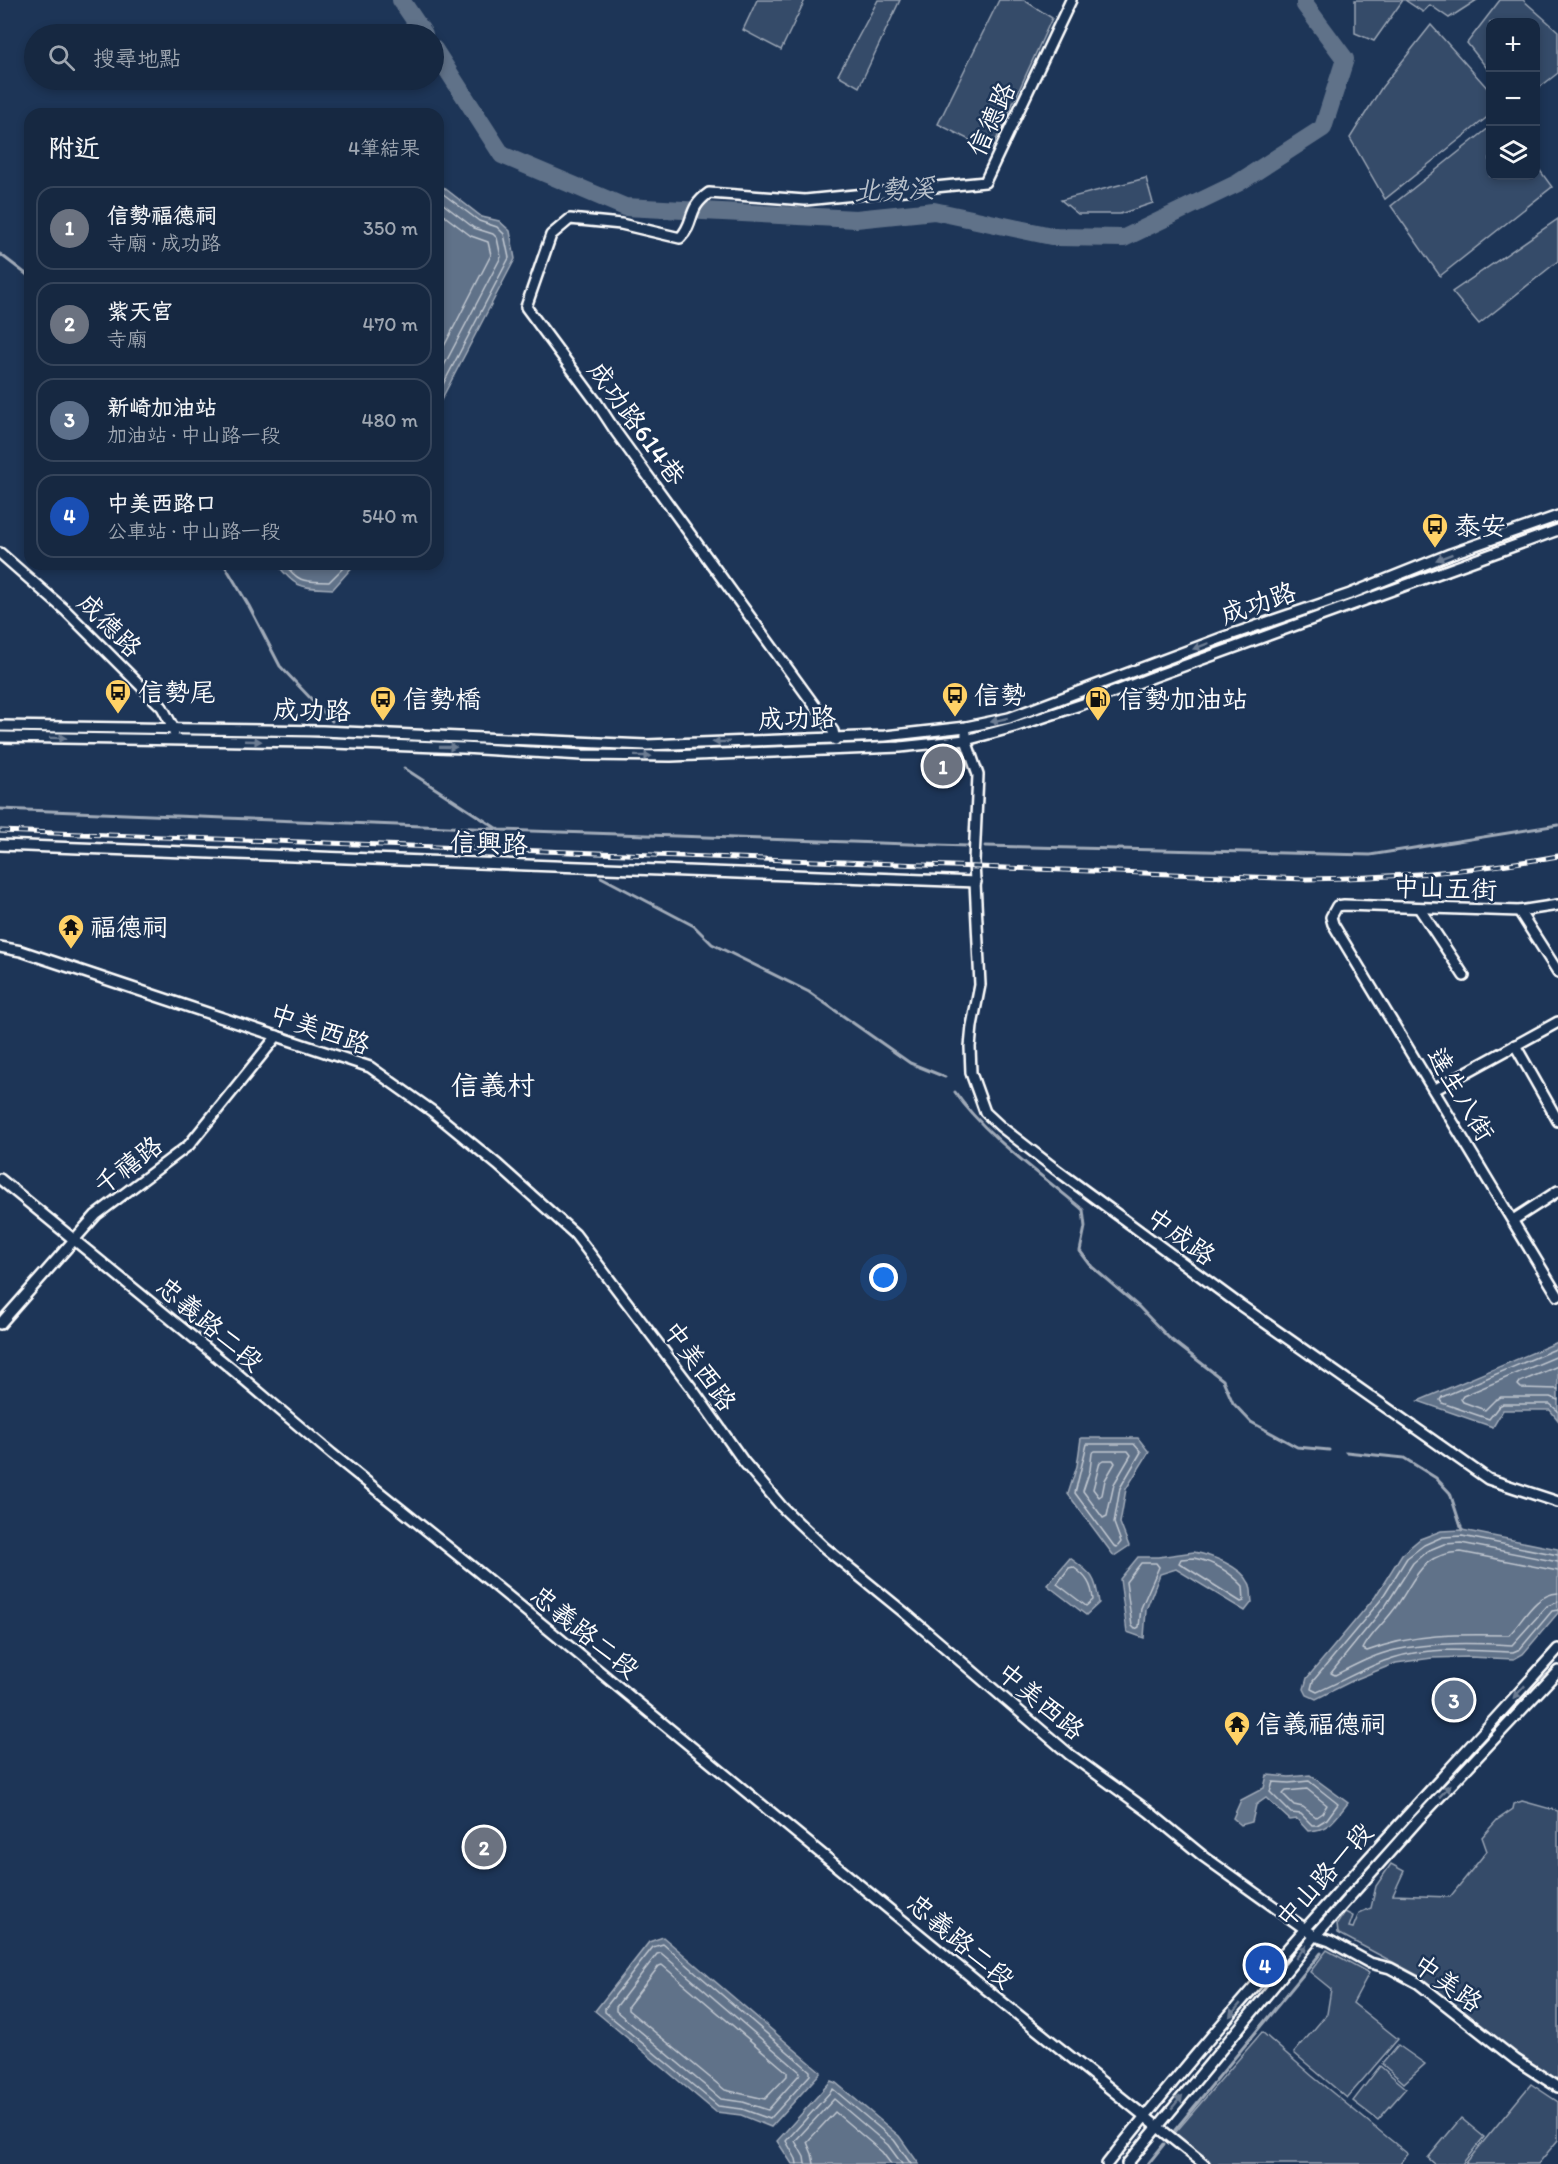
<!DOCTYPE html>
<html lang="zh-TW">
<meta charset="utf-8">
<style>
body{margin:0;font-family:Itim,"LXGW WenKai TC",sans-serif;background:#23344c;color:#f1f3f6}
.controls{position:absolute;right:18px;top:18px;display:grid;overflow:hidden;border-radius:12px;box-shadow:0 3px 9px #0003}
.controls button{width:54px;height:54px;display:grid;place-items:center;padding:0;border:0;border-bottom:2px solid #35445a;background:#162841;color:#f1f3f6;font:30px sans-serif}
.you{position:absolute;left:884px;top:1278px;width:21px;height:21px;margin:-15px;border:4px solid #fff;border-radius:50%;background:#1a73e8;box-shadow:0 0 0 9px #1a73e833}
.badge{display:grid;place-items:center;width:39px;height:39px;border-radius:50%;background:#bca0f2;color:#fff;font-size:20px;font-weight:700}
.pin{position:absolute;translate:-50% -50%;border:3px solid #fff;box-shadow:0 2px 6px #0006}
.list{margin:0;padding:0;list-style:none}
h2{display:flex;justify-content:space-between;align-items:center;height:78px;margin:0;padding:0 24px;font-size:26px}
h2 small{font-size:20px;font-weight:400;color:#9ea6b1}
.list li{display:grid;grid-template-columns:39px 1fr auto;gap:18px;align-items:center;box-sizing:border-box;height:84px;margin:0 12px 12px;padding:0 12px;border:2px solid #35445a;border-radius:18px}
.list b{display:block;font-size:22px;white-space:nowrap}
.list p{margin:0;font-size:20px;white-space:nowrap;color:#9ea6b1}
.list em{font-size:20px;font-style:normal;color:#9ea6b1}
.icon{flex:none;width:33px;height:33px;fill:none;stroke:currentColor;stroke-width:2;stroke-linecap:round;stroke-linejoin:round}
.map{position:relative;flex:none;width:1558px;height:2164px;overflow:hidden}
.search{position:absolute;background:#162841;box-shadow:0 3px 9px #0003;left:24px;top:24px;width:420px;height:66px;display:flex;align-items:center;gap:15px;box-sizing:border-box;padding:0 21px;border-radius:33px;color:#9ea6b1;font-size:22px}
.panel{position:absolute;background:#162841;box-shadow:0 3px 9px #0003;left:24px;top:108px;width:420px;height:462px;border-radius:18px}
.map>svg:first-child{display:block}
.green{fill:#364b69;stroke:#9aa5b4;stroke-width:1.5}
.water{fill:#617289;stroke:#a0aab8;stroke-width:1.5}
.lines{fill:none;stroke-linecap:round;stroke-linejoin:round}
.shore{stroke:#c0c7d0;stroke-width:1.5}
.stream{stroke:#a0aab8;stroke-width:3}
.river{stroke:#617289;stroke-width:18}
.minor-casing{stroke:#fff;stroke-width:14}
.minor{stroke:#1d3557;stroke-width:9}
.rail-casing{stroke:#fff;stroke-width:5}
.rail{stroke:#1d3557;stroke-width:3;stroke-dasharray:9;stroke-linecap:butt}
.oneway{fill:#6c7c92}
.labels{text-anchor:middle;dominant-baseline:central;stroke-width:5;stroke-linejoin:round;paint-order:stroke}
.street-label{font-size:26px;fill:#fff;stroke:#1d3557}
.poi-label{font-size:26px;fill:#fff;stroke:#1d3557;text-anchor:start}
.water-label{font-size:27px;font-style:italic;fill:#b8c0ca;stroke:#1d3557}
.quarter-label{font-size:28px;fill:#fff;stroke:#1d3557}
</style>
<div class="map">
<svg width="1558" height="2164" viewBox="0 0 1558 2164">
<rect width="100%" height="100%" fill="#1d3557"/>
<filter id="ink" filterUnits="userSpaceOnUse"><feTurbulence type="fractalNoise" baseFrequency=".0167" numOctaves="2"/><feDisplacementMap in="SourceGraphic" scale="12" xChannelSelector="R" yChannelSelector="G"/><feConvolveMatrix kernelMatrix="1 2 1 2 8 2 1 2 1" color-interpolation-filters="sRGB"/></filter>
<g filter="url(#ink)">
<!-- green -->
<g class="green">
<polygon points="757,0 805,0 781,50 743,30"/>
<polygon points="878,0 900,0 859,87 838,75"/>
<polygon points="999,0 1024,0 1052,18 991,151 938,124"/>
<polygon points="1355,0 1403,0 1374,41 1355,33"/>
<polygon points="1405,0 1477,0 1449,18 1430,5 1423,12"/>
<polygon points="1500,0 1523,0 1558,31 1558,73 1536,90 1536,22 1490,22 1490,72 1467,43"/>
<polygon points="1431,25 1490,91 1490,115 1385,199 1350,138 1382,87"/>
<polygon points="1490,127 1490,176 1536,176 1536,165 1552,187 1440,276 1391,206"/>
<polygon points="1146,178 1153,203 1120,214 1078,214 1061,200"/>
<polygon points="1558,219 1558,261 1479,324 1452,292"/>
<polygon points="1522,1801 1558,1811 1558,2082 1524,2060 1419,1976 1338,1933 1337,1924 1345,1912 1353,1916 1349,1927 1353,1928 1359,1913 1371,1908 1376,1886 1391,1864 1404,1871 1393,1895 1450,1897 1487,1851 1482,1837 1497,1820 1513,1809 1514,1804"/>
<polygon points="1327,1950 1369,1973 1353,2003 1398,2039 1347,2098 1294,2053 1327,2014 1331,1989 1310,1972"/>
<polygon points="1262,2032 1312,2076 1408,2154 1400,2164 1211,2164 1175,2133"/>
<polygon points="1398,2045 1425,2064 1404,2083 1382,2064"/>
<polygon points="1380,2066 1406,2088 1378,2120 1353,2101"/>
<polygon points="1531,2084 1558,2102 1558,2140 1538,2164 1465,2164"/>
<polygon points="1461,2118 1484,2137 1462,2164 1435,2164 1428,2158"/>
</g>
<!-- water -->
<g class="water">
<polygon points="438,183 482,217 499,221 510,231 515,259 438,406"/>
<path d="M277,564H355L333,589C301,587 297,590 277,564Z"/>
<polygon points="1558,1342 1558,1420 1550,1410 1503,1410 1493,1427 1418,1401"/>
<polygon points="1081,1438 1138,1438 1149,1452 1126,1489 1120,1523 1129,1546 1114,1556 1068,1494 1077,1466"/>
<polygon points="1462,1530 1558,1549 1558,1613 1523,1654 1514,1659 1469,1657 1432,1658 1396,1663 1354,1680 1316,1699 1307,1695 1304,1689 1307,1678 1375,1597 1402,1554 1420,1539 1441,1531"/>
<path d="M1194,1552C1210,1555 1241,1566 1249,1583C1252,1587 1251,1597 1252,1602L1245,1611L1176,1569L1160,1574L1146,1610L1144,1638L1127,1632L1120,1579L1138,1557H1158Z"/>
<path d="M1070,1558C1091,1573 1096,1576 1099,1603L1086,1615L1047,1585Z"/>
<path d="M1267,1775L1289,1777L1310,1775L1348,1803C1336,1818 1329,1831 1308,1831L1297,1819L1290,1820L1266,1798L1256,1805L1252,1822L1241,1825L1233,1818L1241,1800L1264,1788Z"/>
<polygon points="663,1937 821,2072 771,2127 741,2115 716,2112 595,2011 649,1942"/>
<polygon points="831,2081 836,2083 899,2136 919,2164 792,2164 777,2141"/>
</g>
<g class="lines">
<!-- shore -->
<g class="shore">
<polyline points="438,190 479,221 497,227 504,234 509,258 438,394"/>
<polyline points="438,200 474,228 493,234 497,238 501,257 438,377"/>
<polyline points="438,211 471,236 488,242 491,255 438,358"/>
<path d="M285,564C299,584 306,581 329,582L347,564"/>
<polyline points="1558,1348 1442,1397 1440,1400 1442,1403 1489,1419 1499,1406 1503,1404 1550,1404 1558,1411"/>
<polyline points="1558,1356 1463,1396 1461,1399 1463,1402 1485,1410 1495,1400 1501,1397 1550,1397 1558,1400"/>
<polyline points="1558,1366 1520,1382 1518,1385 1521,1388 1558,1389"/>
<polygon points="1087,1444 1134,1444 1141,1452 1120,1488 1114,1523 1121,1542 1117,1547 1114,1546 1075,1493"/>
<polygon points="1128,1451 1131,1455 1114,1484 1107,1516 1103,1518 1083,1491 1090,1470 1092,1453 1095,1451"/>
<polygon points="1103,1460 1113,1460 1115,1463 1105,1480 1102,1495 1099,1497 1093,1489 1100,1462"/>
<path d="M1558,1555L1462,1536L1442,1537L1424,1545L1407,1558L1380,1601L1313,1681L1311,1689L1317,1692C1343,1681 1367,1666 1393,1658C1431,1646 1475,1651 1513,1652L1520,1649L1552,1611L1558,1610"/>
<path d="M1194,1558C1214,1562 1229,1571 1243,1586L1244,1601L1241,1602L1179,1563L1181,1559Z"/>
<path d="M1558,1562L1461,1543L1444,1544L1427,1551L1413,1563L1386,1605L1331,1673L1335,1675C1353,1666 1375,1654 1395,1650C1433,1642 1473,1643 1512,1645L1547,1606L1558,1602"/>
<polygon points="1141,1563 1156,1563 1159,1567 1141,1608 1139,1627 1135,1629 1132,1626 1126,1582"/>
<path d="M1073,1567C1086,1576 1092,1584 1093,1600L1086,1606L1057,1584L1069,1568Z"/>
<path d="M1558,1571L1461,1552C1417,1553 1415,1584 1392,1612C1383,1624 1369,1636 1363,1649L1367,1651C1413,1633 1459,1634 1509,1635C1523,1621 1535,1594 1558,1593"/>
<polygon points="1309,1781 1338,1804 1327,1819 1317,1825 1312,1825 1301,1814 1291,1813 1270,1792 1273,1782 1289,1783"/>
<polygon points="1307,1789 1327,1805 1322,1813 1316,1817 1303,1807 1294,1805 1283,1794 1286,1791"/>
<polygon points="663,1944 810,2071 810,2075 770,2119 742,2109 718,2106 605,2012 605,2008 653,1947"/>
<polygon points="661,1953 800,2072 799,2075 768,2110 743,2102 721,2099 616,2011 616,2007 657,1954"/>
<polygon points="662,1965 787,2072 787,2076 765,2099 725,2090 628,2010 628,2006 659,1966"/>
<polyline points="797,2164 796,2159 786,2141 833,2089 894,2140 911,2164"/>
<polyline points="805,2164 804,2157 795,2141 834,2099 888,2145 902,2164"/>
<polyline points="814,2164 812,2154 807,2142 835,2112 882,2152 891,2164"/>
</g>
<!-- stream -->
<g class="stream">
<polyline points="0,254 30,277"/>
<polyline points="224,564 249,606 280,666 332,721"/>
<polyline points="404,768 499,830 967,846"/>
<polyline points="0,809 497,829"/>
<polyline points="985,846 1370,855 1558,825"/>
<polyline points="601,877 694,926 712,944 809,992 910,1063 945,1077"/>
<path d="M955,1092C986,1137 1041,1174 1083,1210L1085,1227L1080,1251L1092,1267L1139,1307L1169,1338L1223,1380L1233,1403L1251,1422L1297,1447L1329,1450"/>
<polyline points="1346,1452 1404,1458 1436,1478 1450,1493 1462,1530"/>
<polyline points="1175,2130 1321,1953"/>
<polyline points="1148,2164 1164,2144"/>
</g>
<!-- river -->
<g class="river">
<polyline points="401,0 424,34"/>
<polyline points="434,49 502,155 625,207 856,219 934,211 1056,237 1124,238 1238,183 1323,128 1345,59 1305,5 1305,0"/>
</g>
<!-- minor casing -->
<g class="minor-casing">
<g id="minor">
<polyline points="0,553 65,610 162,707 174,729 174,733"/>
<polyline points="0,726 322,731 646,745 885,736 966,727 1009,718 1224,637 1350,594 1450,554 1558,516"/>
<polyline points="966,733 966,740 978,775 974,861 980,985 972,1026 970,1047 971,1073 985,1112 1000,1126 1054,1168 1240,1305 1488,1479 1558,1502"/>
<polyline points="0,737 308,742 463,748 582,755 671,756 900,747 966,740 1014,727 1083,704 1153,677 1558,530"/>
<path d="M835,740L833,731L616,432L597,403L526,307L551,235L570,219L621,224L680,238C696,222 686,209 709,193L805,200L985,182L1071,0"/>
<polyline points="0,845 976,882"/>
<polyline points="1558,905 1519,911 1344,905 1337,906 1331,917 1333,924 1558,1296"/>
<polyline points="1419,908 1464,976"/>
<polyline points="1519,911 1558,972"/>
<polyline points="0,947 21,951 370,1067 432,1111 498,1165 575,1234 691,1387 744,1462 782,1507 825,1548 906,1614 1069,1754 1148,1811 1203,1856 1315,1936 1330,1941 1370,1963 1390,1968 1418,1983 1516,2060 1558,2087"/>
<polyline points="1515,1045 1558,1121"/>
<polyline points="1434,1090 1558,1022"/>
<polyline points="0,1179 233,1370 332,1454 475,1569 986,1989 1204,2164"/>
<polyline points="1513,1220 1558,1191"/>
<polyline points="0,1324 96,1215 189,1145 277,1036"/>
<path d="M1107,2164C1248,1984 1406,1819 1558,1649"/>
<polyline points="1127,2164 1315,1936 1418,1820 1558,1671"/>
</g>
</g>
<!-- minor -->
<use href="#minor" class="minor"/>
<!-- rail casing -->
<g class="rail-casing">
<path id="rail" d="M0,831L1306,879C1391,878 1475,871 1558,856"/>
</g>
<!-- rail -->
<use href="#rail" class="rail"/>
</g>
<!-- one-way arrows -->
<defs><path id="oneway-solid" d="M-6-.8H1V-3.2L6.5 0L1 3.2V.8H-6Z" transform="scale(1.5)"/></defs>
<g class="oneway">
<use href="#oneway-solid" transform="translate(1444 557) rotate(159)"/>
<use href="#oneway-solid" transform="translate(1201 646) rotate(159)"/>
<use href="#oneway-solid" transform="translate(999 720) rotate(167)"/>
<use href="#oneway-solid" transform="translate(58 738) rotate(1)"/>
<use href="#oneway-solid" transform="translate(253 741) rotate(2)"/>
<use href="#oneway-solid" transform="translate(721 742) rotate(178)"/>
<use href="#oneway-solid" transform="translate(448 747) rotate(1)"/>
<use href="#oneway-solid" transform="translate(643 756) rotate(1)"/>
<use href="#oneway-solid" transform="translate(1519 1692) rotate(133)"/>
<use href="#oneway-solid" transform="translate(1445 1791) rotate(-47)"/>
<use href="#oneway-solid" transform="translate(1301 1952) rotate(-50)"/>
<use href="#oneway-solid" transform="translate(1235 2010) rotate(130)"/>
<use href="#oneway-solid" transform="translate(1177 2102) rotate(-50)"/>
</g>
</g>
<!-- icons -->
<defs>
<g id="bus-pin" transform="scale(1.35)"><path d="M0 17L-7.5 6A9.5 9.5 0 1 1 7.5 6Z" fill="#ffd166" stroke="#1d3557"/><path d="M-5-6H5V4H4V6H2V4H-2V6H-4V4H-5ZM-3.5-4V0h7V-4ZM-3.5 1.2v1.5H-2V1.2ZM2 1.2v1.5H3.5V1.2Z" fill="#111"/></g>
<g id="fuel-pin" transform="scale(1.35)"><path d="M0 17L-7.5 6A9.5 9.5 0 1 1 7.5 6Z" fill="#ffd166" stroke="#1d3557"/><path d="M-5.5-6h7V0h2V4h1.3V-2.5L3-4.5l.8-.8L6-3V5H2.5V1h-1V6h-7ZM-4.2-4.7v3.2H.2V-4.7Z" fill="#111"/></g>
<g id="temple-pin" transform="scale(1.35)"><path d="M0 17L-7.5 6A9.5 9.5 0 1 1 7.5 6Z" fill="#ffd166" stroke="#1d3557"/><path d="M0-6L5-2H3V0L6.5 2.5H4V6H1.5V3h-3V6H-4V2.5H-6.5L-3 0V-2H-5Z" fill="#111"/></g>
</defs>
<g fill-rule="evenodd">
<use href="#bus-pin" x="1435" y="526"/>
<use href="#bus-pin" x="118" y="692"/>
<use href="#bus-pin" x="955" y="695"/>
<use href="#bus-pin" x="383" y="699"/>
<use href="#fuel-pin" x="1098" y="699"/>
<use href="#temple-pin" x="71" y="927"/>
<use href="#temple-pin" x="1237" y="1724"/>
</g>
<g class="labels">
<!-- street labels -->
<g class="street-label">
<text transform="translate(991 119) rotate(-65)">信德路</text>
<text transform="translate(637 423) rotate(54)">成功路614巷</text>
<text transform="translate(1258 603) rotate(-19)">成功路</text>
<text transform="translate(110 625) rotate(45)">成德路</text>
<text transform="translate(312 710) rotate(1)">成功路</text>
<text transform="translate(797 718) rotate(-2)">成功路</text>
<text transform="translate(489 843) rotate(2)">信興路</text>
<text transform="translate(1445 888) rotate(2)">中山五街</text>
<text transform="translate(320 1029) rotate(19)">中美西路</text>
<text transform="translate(1461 1094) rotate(59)">達生八街</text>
<text transform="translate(128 1165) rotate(-37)">千禧路</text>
<text transform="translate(1181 1236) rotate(36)">中成路</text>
<text transform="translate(210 1324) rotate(40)">忠義路二段</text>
<text transform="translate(700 1366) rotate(54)">中美西路</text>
<text transform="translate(585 1632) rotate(39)">忠義路二段</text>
<text transform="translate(1041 1701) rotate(40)">中美西路</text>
<text transform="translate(1324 1875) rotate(-48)">中山路一段</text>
<text transform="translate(961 1941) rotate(40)">忠義路二段</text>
<text transform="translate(1448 1983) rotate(36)">中美路</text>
</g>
<!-- poi labels -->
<g class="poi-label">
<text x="1454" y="526">泰安</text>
<text x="138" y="692">信勢尾</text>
<text x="974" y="695">信勢</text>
<text x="403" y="699">信勢橋</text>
<text x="1118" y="699">信勢加油站</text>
<text x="90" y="927">福德祠</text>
<text x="1256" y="1724">信義福德祠</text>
</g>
<!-- water labels -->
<g class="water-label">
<text transform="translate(894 189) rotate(-2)">北勢溪</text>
</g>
<!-- quarter labels -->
<g class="quarter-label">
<text x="493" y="1085">信義村</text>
</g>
</g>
</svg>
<div class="controls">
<button>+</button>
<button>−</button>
<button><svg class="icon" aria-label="layers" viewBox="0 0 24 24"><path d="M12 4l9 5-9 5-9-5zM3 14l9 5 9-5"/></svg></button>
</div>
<div class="you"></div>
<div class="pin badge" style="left:943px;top:766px;background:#6b7280">1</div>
<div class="pin badge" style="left:484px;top:1847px;background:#6b7280">2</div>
<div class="pin badge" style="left:1454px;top:1700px;background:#5c6f8a">3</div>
<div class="pin badge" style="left:1265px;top:1965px;background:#1a4fb4">4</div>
<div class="search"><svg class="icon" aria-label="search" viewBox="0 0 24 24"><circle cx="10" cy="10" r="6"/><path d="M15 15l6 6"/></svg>搜尋地點</div>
<section class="panel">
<h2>附近<small>4筆結果</small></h2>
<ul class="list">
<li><span class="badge" style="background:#6b7280">1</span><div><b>信勢福德祠</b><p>寺廟 · 成功路</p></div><em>350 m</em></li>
<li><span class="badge" style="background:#6b7280">2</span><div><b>紫天宮</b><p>寺廟</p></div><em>470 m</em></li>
<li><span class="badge" style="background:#5c6f8a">3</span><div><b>新崎加油站</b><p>加油站 · 中山路一段</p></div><em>480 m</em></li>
<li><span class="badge" style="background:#1a4fb4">4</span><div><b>中美西路口</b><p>公車站 · 中山路一段</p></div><em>540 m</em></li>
</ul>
</section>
</div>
